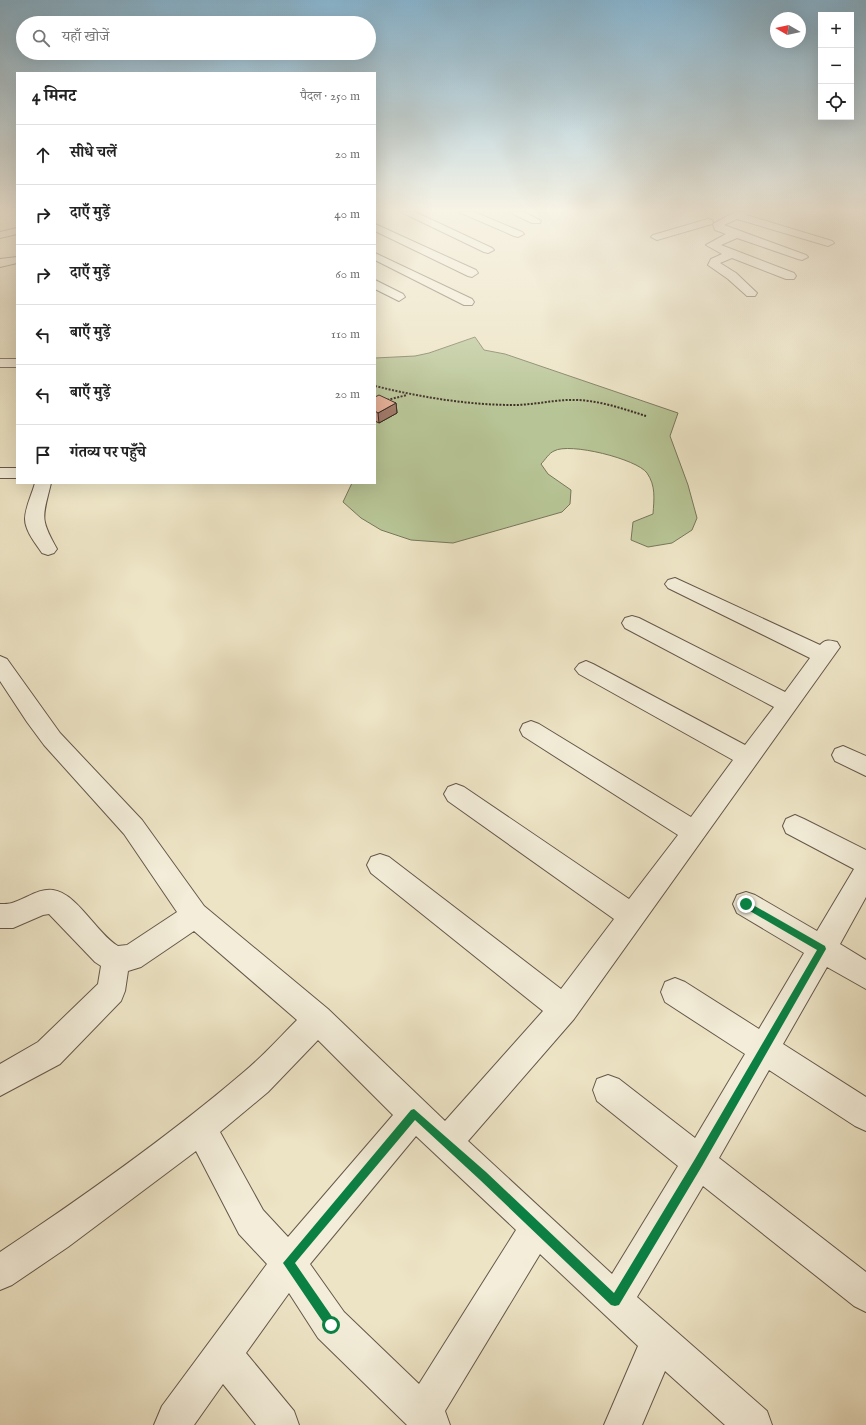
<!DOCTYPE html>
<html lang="hi">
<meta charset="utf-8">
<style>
body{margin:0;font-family:"IM FELL English","Noto Serif Devanagari",serif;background:#f6f6f6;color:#222}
.controls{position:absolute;right:12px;top:12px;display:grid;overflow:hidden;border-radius:0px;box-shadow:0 4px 16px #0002}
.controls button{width:36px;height:36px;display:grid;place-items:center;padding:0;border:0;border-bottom:1px solid #e0e0e0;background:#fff;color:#222;font:20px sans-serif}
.compass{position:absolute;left:770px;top:12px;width:36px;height:36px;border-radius:50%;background:#fff;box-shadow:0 4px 16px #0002;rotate:279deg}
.stop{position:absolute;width:12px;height:12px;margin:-9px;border:3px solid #0b8043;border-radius:50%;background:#fff}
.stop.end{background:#0b8043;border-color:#fff;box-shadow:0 1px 4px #0008}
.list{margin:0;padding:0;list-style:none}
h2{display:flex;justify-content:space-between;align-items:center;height:52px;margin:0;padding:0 16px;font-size:17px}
h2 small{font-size:13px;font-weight:400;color:#767676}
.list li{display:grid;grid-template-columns:26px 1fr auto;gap:12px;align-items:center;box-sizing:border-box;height:60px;padding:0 16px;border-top:1px solid #e0e0e0}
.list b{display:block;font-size:15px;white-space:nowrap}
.list em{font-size:13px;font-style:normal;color:#767676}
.icon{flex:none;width:22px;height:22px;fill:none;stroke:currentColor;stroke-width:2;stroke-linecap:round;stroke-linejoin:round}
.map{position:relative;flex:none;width:866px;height:1425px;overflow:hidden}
.search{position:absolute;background:#fff;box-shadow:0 4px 16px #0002;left:16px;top:16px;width:360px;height:44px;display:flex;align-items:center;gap:10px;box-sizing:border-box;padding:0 14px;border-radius:22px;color:#767676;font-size:15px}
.panel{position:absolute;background:#fff;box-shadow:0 4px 16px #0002;left:16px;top:72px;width:360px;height:412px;border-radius:0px}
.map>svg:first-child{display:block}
.green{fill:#b7c495;stroke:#78765c}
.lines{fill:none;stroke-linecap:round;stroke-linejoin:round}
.minor-casing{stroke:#66584b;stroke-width:2}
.path{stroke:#392922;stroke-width:2;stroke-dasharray:2 1.5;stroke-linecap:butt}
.minor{fill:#f3edd9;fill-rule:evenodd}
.wall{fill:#c79682;stroke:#392922}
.shaded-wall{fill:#a27a6a;stroke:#392922}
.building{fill:#e7af97;stroke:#392922}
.route{fill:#0b8043}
</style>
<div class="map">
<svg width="866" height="1425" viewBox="0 0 866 1425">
<rect width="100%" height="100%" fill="#ede4c5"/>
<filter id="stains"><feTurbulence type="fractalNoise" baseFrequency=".005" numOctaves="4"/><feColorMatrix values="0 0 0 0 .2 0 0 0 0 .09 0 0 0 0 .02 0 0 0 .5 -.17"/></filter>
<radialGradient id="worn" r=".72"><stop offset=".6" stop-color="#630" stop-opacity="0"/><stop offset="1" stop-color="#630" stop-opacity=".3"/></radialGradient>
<!-- green -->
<path class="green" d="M475,337L484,350L505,354L678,413L670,436L688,485L697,518L692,530L672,543L648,547L631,540L633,522L653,514C654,499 656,486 647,473C637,459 569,442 554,451C549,453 545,460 541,464L548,474L571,490L570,504L562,512L453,543L411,540L381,530L361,518L343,502L352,483H375V358L415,356L429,353Z"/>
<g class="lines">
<!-- minor casing -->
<g class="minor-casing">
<g id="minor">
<polygon points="401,212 415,212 492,248 494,250 488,253 484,252"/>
<polygon points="459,212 474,212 522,232 524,234 518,237 514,236"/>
<polygon points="509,212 524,212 541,221 540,223 532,223"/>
<polygon points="735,212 750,212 746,215 832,241 834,243 828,246 737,219 724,225 806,255 808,257 802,260 798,259 737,238 721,245 794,273 796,276 794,279 786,279 732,258 720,263 736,273 757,293 755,296 747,296 728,279 708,265 711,259 722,254 706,245 726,234 715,230 713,224"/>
<polygon points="708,219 712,220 713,222 712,224 657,240 651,237 653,235"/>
<polygon points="375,224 476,270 478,273 472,277 468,276 375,231"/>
<polygon points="17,228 17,234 0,238 0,232"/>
<polygon points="375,253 472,299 474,302 472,305 464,305 375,260"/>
<polygon points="17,257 17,263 0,267 0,259"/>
<polygon points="375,280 403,294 405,297 399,301 375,289"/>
<rect x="0" y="359" width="17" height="8"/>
<rect x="0" y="468" width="17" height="10"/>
<path d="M35,483H51C43,517 39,517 57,549L54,553L48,555L42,553C36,544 25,531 25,519C25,508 32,494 35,483Z"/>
<path d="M675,578L820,645C825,639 830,640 837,642L840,647L574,1019L468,1141L612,1274L678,1166L597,1101L593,1090L597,1079L608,1075L619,1079L695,1138L745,1054L665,1002L661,992L665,982L675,978L685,982L759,1029L804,953L737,913L733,904L737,895L746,892L755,895L817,931L854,869L786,833L783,826L786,819L795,815L804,819L866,850V897L840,944L866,960V989L827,967L783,1044L866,1097V1131L855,1126L769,1070L719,1158L866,1272V1312L854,1306L703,1186L637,1297L767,1411L772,1425H725L665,1371L642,1425H604L638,1346L540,1254L445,1411L450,1425H407L318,1338L289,1293L246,1353L294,1411L299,1425H256L223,1384L194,1425H154L162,1406L267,1264L239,1234L196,1151L68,1247L12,1285L0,1290V1252C84,1196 168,1137 245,1071C263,1056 280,1037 297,1020L194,931L141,967L128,971L125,991L121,1001L60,1064L0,1096V1064L38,1042L98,984L101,966L95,962L49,914L43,915L13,928H0V904C4,904 9,904 12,903C26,899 38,888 53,890C77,893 97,934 118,946L127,945L177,912L124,834L44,745L27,722L0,681V656L7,659L60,733L142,820L204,906L328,1009L445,1121L543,1011L371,873L367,865L371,857L380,854L389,857L561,989L614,919L448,801L444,794L448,787L456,784L464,787L629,899L678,835L523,736L520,730L523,724L531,721L539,724L691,817L733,760L579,674L575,669L579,664L586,661L593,664L745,745L774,707L625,628L622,623L625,618L632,616L639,618L785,692L810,658L668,588L665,584L668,580ZM318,1040L393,1115L288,1237L263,1210L220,1132L268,1092ZM416,1136L516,1230L419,1384L344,1312L310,1264Z"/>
<polygon points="843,746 866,756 866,776 835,761 832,755 835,749"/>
</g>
</g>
<!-- path -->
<g class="path">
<path d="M375,386C420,397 467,405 514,405C535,405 556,399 578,400C601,401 624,409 646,416"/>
<polyline points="387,400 407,395"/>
</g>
<!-- minor -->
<use href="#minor" class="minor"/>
</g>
<!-- wall -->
<polygon class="wall" points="375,397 396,403 397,413 379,423 375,421"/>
<!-- shaded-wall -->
<polygon class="shaded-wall" points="396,403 397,413 379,423 378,413"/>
<!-- building -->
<polygon class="building" points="379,395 396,403 378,413 375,411 375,397"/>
<!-- sky -->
<linearGradient id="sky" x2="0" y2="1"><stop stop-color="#88b8d5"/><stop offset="0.51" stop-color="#f7f3e5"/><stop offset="1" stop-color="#f7f3e5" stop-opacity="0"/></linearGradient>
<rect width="866" height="412" fill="url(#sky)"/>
<!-- route -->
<polygon class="route" points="746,901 825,946 826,949 702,1166 619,1305 615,1306 611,1305 479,1179 415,1120 295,1263 335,1321 337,1325 335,1328 331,1330 327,1328 283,1263 411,1110 414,1109 486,1172 614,1293 695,1159 817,950 743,907 742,904"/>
<rect width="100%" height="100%" filter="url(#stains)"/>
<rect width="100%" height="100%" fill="url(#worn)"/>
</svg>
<div class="controls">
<button>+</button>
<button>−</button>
<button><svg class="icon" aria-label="locate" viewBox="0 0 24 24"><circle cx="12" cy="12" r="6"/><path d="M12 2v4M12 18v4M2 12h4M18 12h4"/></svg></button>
</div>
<svg class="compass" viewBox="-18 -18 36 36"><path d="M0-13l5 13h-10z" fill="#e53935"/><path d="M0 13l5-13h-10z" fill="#767676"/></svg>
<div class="stop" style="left:331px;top:1325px"></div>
<div class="stop end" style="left:746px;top:904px"></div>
<div class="search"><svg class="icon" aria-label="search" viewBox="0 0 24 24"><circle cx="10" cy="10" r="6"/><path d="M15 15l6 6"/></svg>यहाँ खोजें</div>
<section class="panel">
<h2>4 मिनट<small>पैदल · 250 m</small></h2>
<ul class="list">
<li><svg class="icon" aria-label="ahead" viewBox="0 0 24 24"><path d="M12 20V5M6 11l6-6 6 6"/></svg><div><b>सीधे चलें</b></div><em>20 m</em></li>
<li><svg class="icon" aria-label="right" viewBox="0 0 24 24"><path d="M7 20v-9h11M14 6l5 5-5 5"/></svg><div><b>दाएँ मुड़ें</b></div><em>40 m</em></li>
<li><svg class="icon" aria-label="right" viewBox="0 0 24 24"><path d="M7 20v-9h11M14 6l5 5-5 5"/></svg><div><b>दाएँ मुड़ें</b></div><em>60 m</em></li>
<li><svg class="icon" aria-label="left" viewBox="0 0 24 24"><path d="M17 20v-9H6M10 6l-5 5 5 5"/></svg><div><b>बाएँ मुड़ें</b></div><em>110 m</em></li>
<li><svg class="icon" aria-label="left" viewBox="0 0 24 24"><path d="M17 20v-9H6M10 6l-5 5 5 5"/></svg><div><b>बाएँ मुड़ें</b></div><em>20 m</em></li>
<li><svg class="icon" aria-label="arrive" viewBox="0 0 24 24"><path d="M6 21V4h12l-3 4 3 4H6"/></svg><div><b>गंतव्य पर पहुँचे</b></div></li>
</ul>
</section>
</div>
